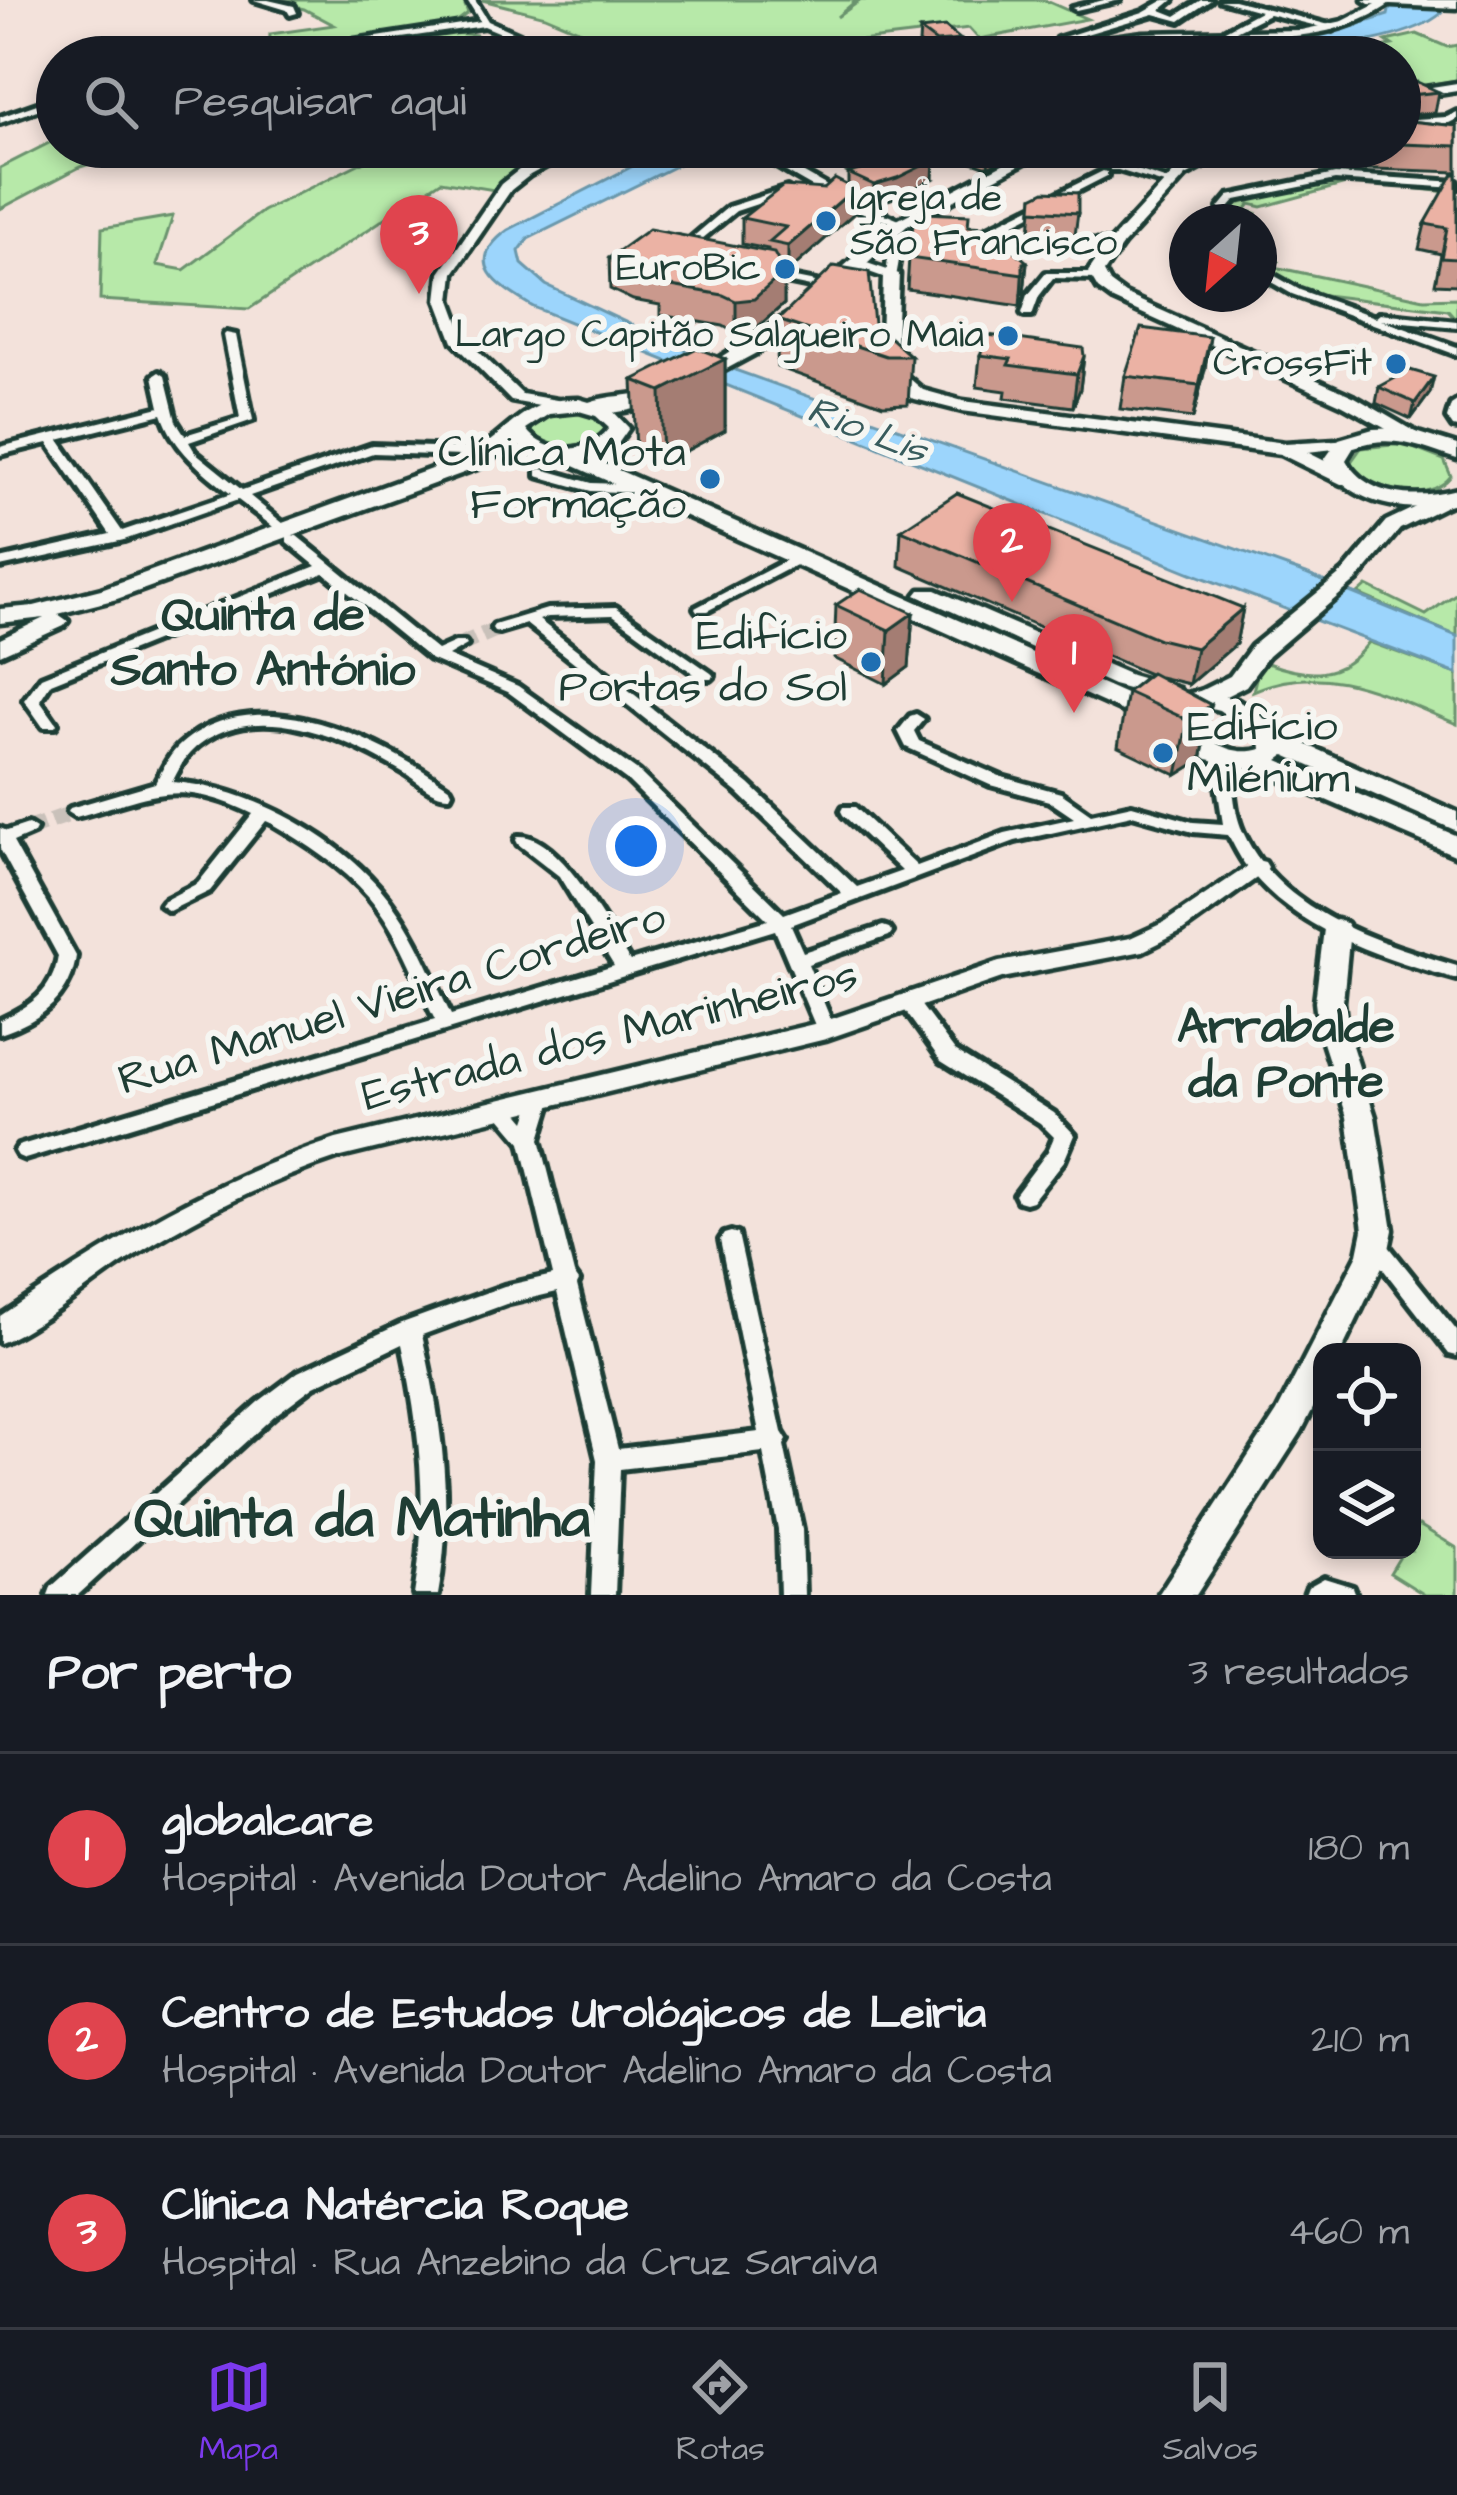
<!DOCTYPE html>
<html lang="pt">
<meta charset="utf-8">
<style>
body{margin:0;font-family:"Architects Daughter",sans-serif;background:#242831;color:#f1f3f6}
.controls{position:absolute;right:36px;bottom:36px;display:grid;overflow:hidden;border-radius:24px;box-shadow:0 6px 18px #0003}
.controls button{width:108px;height:108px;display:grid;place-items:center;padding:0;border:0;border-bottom:3px solid #363941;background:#171b24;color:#f1f3f6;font:60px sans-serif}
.compass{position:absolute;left:1169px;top:204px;width:108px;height:108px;border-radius:50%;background:#171b24;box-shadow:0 6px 18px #0003;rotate:207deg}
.you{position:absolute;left:636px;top:846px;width:42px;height:42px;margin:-30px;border:9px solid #fff;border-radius:50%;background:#1a73e8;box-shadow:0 0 0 18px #1a73e833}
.badge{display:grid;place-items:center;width:78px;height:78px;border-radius:50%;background:#7c3aed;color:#fff;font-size:39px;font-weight:700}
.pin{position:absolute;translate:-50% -99px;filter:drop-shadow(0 3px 6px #0008)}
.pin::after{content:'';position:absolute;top:63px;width:42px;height:36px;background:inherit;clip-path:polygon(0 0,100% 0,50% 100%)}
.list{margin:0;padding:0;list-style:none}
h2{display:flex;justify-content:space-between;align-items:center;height:156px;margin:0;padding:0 48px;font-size:51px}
h2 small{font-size:39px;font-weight:400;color:#9ea1a6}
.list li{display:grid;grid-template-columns:78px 1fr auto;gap:36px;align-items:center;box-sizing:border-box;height:192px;padding:0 48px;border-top:3px solid #363941}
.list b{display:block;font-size:45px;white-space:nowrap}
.list p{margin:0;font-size:39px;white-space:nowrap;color:#9ea1a6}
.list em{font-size:39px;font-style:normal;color:#9ea1a6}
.icon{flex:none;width:66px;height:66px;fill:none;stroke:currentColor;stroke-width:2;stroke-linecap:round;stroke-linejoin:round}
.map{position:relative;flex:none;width:1457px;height:1595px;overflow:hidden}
.search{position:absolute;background:#171b24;box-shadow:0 6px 18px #0003;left:36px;right:36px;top:36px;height:132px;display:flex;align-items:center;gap:30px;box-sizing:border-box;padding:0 42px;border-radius:66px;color:#9ea1a6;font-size:45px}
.sheet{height:732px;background:#171b24}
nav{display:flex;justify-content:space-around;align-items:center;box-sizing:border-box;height:168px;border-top:3px solid #363941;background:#171b24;font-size:33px;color:#9ea1a6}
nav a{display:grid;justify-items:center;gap:6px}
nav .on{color:#7c3aed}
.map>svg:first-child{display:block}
.green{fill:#b7e9a9;stroke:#6b936e;stroke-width:3}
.water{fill:#9cd5fc;stroke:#6a98ac;stroke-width:3}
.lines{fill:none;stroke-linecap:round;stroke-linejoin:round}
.minor-tunnel{stroke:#c9c1ba;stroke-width:16;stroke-dasharray:16 8;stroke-linecap:butt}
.minor-casing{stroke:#1f3d34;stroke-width:10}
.tertiary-casing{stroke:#1f3d34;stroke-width:9}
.secondary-casing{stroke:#1f3d34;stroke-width:9}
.primary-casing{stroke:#1f3d34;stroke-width:9}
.minor{fill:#f6f6f2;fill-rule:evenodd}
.tertiary{fill:#f6f6f2;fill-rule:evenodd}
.secondary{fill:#f6f6f2;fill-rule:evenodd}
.primary{fill:#f6f6f2;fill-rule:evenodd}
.wall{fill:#ca998d;stroke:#1f3d34;stroke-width:3}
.shaded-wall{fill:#a47d73;stroke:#1f3d34;stroke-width:3}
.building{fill:#ebb2a4;stroke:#1f3d34;stroke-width:3}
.poi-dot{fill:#1f6fb2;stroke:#f6f6f2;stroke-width:4.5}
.labels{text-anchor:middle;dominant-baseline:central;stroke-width:12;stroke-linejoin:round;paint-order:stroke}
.far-poi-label{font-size:39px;fill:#1f3d34;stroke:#f6f6f2;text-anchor:end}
.far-water-label{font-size:39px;font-style:italic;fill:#385b5c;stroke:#f6f6f2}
.poi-label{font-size:45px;fill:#1f3d34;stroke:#f6f6f2;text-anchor:end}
.street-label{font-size:45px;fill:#1f3d34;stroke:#f6f6f2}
.neighbourhood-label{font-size:48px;font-weight:bold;fill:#1f3d34;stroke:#f6f6f2}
.near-neighbourhood-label{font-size:57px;font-weight:bold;fill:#1f3d34;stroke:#f6f6f2}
</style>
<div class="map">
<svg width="1457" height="1595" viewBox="0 0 1457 1595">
<rect width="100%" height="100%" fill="#f3e2db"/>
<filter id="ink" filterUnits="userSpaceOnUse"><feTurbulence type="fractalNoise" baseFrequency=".00833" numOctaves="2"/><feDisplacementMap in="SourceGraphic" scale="24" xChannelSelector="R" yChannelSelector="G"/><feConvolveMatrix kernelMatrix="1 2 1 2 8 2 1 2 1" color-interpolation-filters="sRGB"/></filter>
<g filter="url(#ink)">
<!-- green -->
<g class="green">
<polygon points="265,0 463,0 468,13 452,25 269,53 270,34 334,25 304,9"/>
<polygon points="482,0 857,0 837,17 861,0 1044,0 1087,19 979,39 969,28 801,48 814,57 642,57 545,16"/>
<polygon points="443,32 476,35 520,57 264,57"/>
<polygon points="1417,34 1447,47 1457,45 1457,80 1416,87 1400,79 1400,57 1347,53 1392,45 1386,41"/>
<polygon points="1222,35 1243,44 1154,57 996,57 1110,41"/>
<polygon points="57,139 57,147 149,147 80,167 0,209 0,168"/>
<polygon points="393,147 567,147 515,171 494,190 441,181 249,309 100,300 102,228 173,216 157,265 184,270 263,211"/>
<polygon points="1350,180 1457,187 1457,193 1353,182 1262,207 1250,204 1245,210 1256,213 1254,222 1235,222 1230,206 1237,199"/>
<polygon points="1259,238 1278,261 1270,263 1275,267 1424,299 1457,298 1457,320 1448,310 1308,293 1259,265"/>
<polygon points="568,412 591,415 605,424 605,436 563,449 533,439 530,433 537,421"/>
<path d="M1403,444L1444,460L1451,476C1429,504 1377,491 1354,469L1351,462L1361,448Z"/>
<polygon points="1367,586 1426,615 1457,593 1457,636 1358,594"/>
<path d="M1369,642L1457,674V724C1388,696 1327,659 1253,691L1257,675L1267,663C1308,678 1341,680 1369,642Z"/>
<polygon points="1419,1525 1457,1548 1457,1595 1425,1595 1390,1573 1404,1550 1412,1550 1412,1536"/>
</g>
<!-- water -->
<g class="water">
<path d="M1391,2L1448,6C1413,55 1214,57 1154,57L1344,29L1388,15Z"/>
<path d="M670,147H714L528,239L519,251L522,264L546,285L707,360L1306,574L1457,636V674L1191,573L533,307C499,286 461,264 508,230Z"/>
</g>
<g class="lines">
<!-- minor-tunnel -->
<g class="minor-tunnel">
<polyline points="460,645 499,628"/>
<polyline points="28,829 76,812"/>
</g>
<!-- minor casing -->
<g class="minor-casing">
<g id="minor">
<polygon points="254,0 268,0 294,6 297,13 290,15 287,10"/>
<polygon points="467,0 475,0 488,21 570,57 558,57 484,26 271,57 249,57 480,21"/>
<polygon points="1104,0 1120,0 1076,10 1072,8"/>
<polygon points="1164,0 1173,0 1161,10 1176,16 1201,0 1211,0 1180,21 1154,14 1066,40 1066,46 1060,46 1057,39 1143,12"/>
<polygon points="1220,0 1234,0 1337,27 1333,30 1269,14 1228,35 1225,34 1225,30 1260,11"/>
<polygon points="57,97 57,103 0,123 0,117"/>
<polygon points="1457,112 1457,119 1449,123 1400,126 1400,120 1447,117"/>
<path d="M753,147H764L762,149L857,203L907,223C879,231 782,169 753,152Z"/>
<polygon points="802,147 816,147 828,151 869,147 827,157"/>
<polygon points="1050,147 1065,147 1116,163 1148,147 1161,147 1126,166 1176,183 1171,186 1118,170 1110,170 1110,167"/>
<polygon points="1103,171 1107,172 1107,176 991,235 989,240 980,238 982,231"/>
<polygon points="1335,174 1457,182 1457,188 1335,180 1236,200 1229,208 1234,222 1224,222 1219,208 1229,196"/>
<polygon points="787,188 792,191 791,193 736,211 685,253 676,251 728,207"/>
<polygon points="1259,267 1300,290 1375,317 1380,313 1457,321 1457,327 1382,320 1457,347 1457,355 1292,294 1259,275"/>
<polygon points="766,272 830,285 836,288 830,291 762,277 762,273"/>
<polygon points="1046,273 1097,273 1103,276 1097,279 1053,278 1039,296 1032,315 1024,315 1022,313 1028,295"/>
<path d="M226,333L236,335L253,420L189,442L195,452L242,490L372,445L493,449L499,453L493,457L373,453L250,496L290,529V535L285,536L238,500L124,540L0,567V559L110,534L48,443L0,455V447L160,407L153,376L159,372L165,376L176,421L185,435L240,418L224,335ZM162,414C174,450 201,470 231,494L122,531L59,440Z"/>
<polygon points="1457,401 1457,428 1453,427 1447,418 1451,405"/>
<polygon points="542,469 592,483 649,485 656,489 649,493 591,491 537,476 537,470"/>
<path d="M292,535L297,536L437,650L455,642H465L467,645L448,656L518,686L639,772L784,914L842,893L737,792L526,624L499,632L494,631L492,628L494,625L547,609L616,607L711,673L714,676L711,679H701L613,615L548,617L539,620L749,784L857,887L902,871L843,815L841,811L843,807H855L917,866L1005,833L1074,818L1049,801L990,785L906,747L898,731L910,716L916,714L924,719L914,731L919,741L1002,777L1061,793L1091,814L1132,805L1193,822L1223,824L1212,754L1214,751H1226C1235,776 1231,806 1243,832C1280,913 1379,942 1457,966V979C1383,958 1295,931 1247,867C1239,857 1234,845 1228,835L1193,832L1132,815L1015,841L791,925L803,952L883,926L889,928L892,932L889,936L808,964L835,1030L833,1035H819L817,1030L775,930L25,1159L18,1156L15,1151L18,1146L435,1020C415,979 399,932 369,897C342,866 307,844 273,824L266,821L210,891L169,911L160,905L163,901L198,883L253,814C177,777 150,797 76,817L68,812L70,808L155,783C162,771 169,754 181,744C258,677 379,739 450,788L452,792L450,796C432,797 417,780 401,771C342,736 251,696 192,751C183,759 178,772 172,782C248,786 343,838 389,899C416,934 432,976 451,1015L614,966L559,876L518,844L516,840L518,836C560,833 609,929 630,961L768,920L627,780L508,692L430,659L324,573L51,683L40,700L57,724L55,727H43L24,700L41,677L316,566L287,542V536Z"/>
<polygon points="800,553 805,554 805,560 707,611 697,611 695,608"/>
<path d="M28,824L36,829L34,833L13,842L76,956C71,999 39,1021 0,1034V1020C31,1006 53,991 58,956L0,849V828L7,831Z"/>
<polygon points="907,994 914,996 955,1051 1054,1113 1075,1135 1064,1161 1032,1201 1025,1203 1018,1201 1015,1195 1048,1151 1054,1137 1040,1123 941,1061 898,1001 900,996"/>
<path d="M542,1093L549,1095L552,1100L540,1139L574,1274L579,1281L577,1285L618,1449L759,1432L720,1240L724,1234L731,1232L738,1234L782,1432L787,1440L784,1445L802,1529L804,1595H780L778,1529L763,1452L620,1469L615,1595H591L597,1460L557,1292L506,1304L422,1335C442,1422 454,1507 438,1595H414C429,1510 420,1428 402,1344L314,1386L274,1416L78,1595H48L51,1587L258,1402L298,1372L402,1323L504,1286L553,1275L521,1142L493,1109L496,1104C510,1099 517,1111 526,1121L535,1095Z"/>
<polygon points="1376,1236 1383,1239 1457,1331 1457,1356 1449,1354 1369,1251 1365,1245 1369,1239"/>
<polygon points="1324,1578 1353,1587 1356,1595 1305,1595 1308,1587"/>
</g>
</g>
<!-- tertiary casing -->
<g class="tertiary-casing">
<g id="tertiary">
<path d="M1384,0L1393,2C1320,55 1224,32 1139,40C1080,45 1022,57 962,57L1143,33L1301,30L1343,21Z"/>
<polygon points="566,147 582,147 530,175 511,190 454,273 451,300 465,338 522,394 574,403 576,406 568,411 511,401 453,342 437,300 440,273 501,184 520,169"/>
<polygon points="1224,147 1240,147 1186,176 1119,249 973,241 966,237 973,233 1110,242 1176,170"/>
<polygon points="920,230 925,231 925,237 902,244 896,277 886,277 890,239"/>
<path d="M1257,860L1265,862L1268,867L1265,872L1181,932L1143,951L1002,978L826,1039L337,1158C259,1184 187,1221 118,1266C87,1287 33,1331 0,1343V1316C107,1244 212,1179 336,1139L822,1022L999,962L1130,938L1165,922Z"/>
</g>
</g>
<!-- secondary casing -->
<g class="secondary-casing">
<g id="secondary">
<polygon points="1363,0 1457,0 1457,8 1369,4"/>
<polygon points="1457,83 1457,91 1400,100 1400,92"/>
<polygon points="1035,147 1053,147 907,226 867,263 899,274 895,366 923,390 963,401 1285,443 1353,439 1353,447 1307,452 1355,476 1355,484 1341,484 1280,454 962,411 911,398 880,372 883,277 869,272 843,273 843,267 897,220"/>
<polygon points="1114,241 1122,246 1104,272 1110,283 1125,294 1355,397 1422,436 1413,442 1406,440 1343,405 1113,300 1098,289 1088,272 1108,243"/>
<polygon points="795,310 809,314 758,352 704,381 698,382 689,377"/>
<path d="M661,389L670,394C651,409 599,420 578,407C599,394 636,397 661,389Z"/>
<polygon points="1445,493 1455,499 1452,503 1400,529 1358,579 1268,656 1246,686 1212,703 1196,703 1193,698 1196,693 1230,676 1252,646 1344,571 1386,521"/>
<polygon points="1337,920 1346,923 1350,929 1343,1002 1346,1027 1375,1117 1393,1230 1388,1254 1341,1352 1322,1352 1322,1391 1301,1432 1196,1595 1158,1595 1277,1412 1358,1254 1363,1230 1347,1117 1318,1027 1315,1002 1324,929 1328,923"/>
</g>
</g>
<!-- primary casing -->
<g class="primary-casing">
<g id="primary">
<path d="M579,399L610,408L629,428L615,448L589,457L1164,711L1173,701L1113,685L916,595L920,590H936L1131,675L1179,689L1182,695L1204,690L1237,700L1296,740L1457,812V831L1285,755L1278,760L1457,836V856L1251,768L1207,759L1180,741L1168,723H1149L563,461L526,453L514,442L480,467L117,599L58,614L68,621L64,626L0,655V639L44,618L0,623V609L34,606L101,589L464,457C511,435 518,398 579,399ZM579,411L596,416L609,428C590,455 545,456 526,429L549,414ZM1203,706L1219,710L1260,739L1261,749C1233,758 1199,740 1190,712Z"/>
<path d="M1402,428L1457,445V459C1420,447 1393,433 1354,447L1346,460C1368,499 1418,499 1457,489V503C1408,514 1351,507 1324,460L1339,439L1373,429Z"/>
</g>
</g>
<!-- minor -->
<use href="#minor" class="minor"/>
<!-- tertiary -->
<use href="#tertiary" class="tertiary"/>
<!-- secondary -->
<use href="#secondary" class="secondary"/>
<!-- primary -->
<use href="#primary" class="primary"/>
</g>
<!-- wall -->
<g class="wall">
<polygon points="920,30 961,40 961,53 935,56 919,43"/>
<polygon points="1400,82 1439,92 1435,113 1400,115"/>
<polygon points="1400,120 1457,126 1457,172 1319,167 1314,147 1400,147"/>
<polygon points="967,147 1006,157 988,167 966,160"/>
<polygon points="856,152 933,179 896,197 873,205 853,195 853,214 788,272 783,271 784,304 753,331 736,333 723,326 660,315 660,305 633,300 610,289 609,258 768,252 768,249 742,244 742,218 824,189 848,186 848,173 856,171"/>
<polygon points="1457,174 1457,285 1435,284 1441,254 1419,249 1425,224"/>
<polygon points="1033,197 1078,213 1075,235 1030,232"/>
<polygon points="968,226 1027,262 1024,293 1021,294 1020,306 907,289 909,258"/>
<polygon points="778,320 874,324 911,356 908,404 883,405 777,367"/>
<polygon points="980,355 1084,356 1080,389 1073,407 1005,398 1006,391 977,387"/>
<polygon points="725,359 725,430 663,463 636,450 633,380"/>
<polygon points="1205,369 1193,418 1120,409 1125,376"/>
<polygon points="1379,387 1430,393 1411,419 1376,403"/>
<polygon points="901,530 1243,608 1236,644 1189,684 1159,677 1211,705 1201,760 1177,775 1118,747 1127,692 1149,674 899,566"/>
<polygon points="836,605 913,613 909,667 886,684 834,658"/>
</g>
<!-- shaded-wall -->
<g class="shaded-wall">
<polygon points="961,40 961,53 935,56 936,42"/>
<polygon points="1000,147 1007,147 1006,157 988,167 989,152"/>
<polygon points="934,160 933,179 896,197 873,205 874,185"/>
<polygon points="854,189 853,214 788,272 788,246"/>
<polygon points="1027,262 1024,293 1021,294 1023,263"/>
<polygon points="784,272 784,304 753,331 736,333 736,301"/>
<polygon points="1210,337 1205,369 1193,418 1199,385"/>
<polygon points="1084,356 1080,389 1073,407 1077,374"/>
<polygon points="725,359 725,430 663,463 661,391"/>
<polygon points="1434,377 1430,393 1411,419 1415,403"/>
<polygon points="1243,608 1236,644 1189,684 1196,648"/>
<polygon points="913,613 909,667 886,684 889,630"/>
<polygon points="1211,705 1201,760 1177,775 1188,720"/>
</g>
<!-- building -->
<g class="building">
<polygon points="945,27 961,40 936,42 920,30"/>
<polygon points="1400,82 1417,82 1439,92 1400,96"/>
<polygon points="1400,120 1457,126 1457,146 1400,144"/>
<polygon points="885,147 898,147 934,160 897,178 874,185 848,173 876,166 856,152"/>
<polygon points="971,147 1000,147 989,152"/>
<polygon points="1453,174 1457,174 1457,259 1441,258 1447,228 1425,224"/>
<polygon points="835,179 854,189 788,246 769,242 786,227 742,218 783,186 824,189"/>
<polygon points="1045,191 1078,193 1078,213 1032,210 1033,197"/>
<polygon points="924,213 969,215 968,226 988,227 1027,262 1023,263 1023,274 909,258 914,216"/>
<polygon points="649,229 774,253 784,272 754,299 736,301 723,295 660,284 669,276 632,269 609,258"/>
<polygon points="834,266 869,272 874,324 911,356 886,356 778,320"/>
<polygon points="1141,328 1210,337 1199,385 1125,376"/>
<polygon points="988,335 1083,348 1084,356 1077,374 1008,365 1011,359 980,355"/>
<polygon points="697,348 725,359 661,391 633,380"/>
<polygon points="1410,370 1434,377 1415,403 1379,387"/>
<polygon points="957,493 1243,608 1196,648 1159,639 901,530"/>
<polygon points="860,589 913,613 889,630 836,605"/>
<polygon points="1151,673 1211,705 1188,720 1127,692"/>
</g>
</g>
<!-- markers -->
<g class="poi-dot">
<circle cx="826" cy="221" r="12"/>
<circle cx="785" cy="269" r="12"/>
<circle cx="1008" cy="336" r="12"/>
<circle cx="1396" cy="364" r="12"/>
<circle cx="710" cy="479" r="12"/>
<circle cx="871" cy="662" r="12"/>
<circle cx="1163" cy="753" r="12"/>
</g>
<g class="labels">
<!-- far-poi labels -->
<g class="far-poi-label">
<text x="850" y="199" text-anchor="start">Igreja de<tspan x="850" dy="45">São Francisco</tspan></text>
<text x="761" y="269">EuroBic</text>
<text x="984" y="336">Largo Capitão Salgueiro Maia</text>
<text x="1372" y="364">CrossFit</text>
</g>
<!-- far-water labels -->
<g class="far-water-label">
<text transform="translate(867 431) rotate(21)">Rio Lis</text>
</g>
<!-- poi labels -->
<g class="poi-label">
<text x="686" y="453">Clínica Mota<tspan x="686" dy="52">Formação</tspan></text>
<text x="847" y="636">Edifício<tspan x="847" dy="52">Portas do Sol</tspan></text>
<text x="1187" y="727" text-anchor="start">Edifício<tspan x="1187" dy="52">Milénium</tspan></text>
</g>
<!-- street labels -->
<g class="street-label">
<text transform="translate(392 999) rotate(-17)">Rua Manuel Vieira Cordeiro</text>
<text transform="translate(610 1036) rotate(-14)">Estrada dos Marinheiros</text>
</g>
<!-- neighbourhood labels -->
<g class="neighbourhood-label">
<text x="263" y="616">Quinta de<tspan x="263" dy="55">Santo António</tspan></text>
<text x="1286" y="1028">Arrabalde<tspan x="1286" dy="55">da Ponte</tspan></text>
</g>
<!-- near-neighbourhood labels -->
<g class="near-neighbourhood-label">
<text x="362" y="1519">Quinta da Matinha</text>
</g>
</g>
</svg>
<div class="controls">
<button><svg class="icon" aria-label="locate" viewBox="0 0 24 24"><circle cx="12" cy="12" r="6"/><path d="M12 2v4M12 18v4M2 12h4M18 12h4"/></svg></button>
<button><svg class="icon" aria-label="layers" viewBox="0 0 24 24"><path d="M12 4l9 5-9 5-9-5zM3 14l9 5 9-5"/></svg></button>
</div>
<svg class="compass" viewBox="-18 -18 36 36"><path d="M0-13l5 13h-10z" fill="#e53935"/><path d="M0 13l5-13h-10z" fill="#9ea1a6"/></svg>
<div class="you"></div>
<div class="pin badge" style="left:1074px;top:713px;background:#e0444e">1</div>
<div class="pin badge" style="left:1012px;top:602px;background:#e0444e">2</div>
<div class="pin badge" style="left:419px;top:294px;background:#e0444e">3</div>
<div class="search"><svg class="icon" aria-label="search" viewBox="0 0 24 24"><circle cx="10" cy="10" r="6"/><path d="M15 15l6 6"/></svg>Pesquisar aqui</div>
</div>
<section class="sheet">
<h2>Por perto<small>3 resultados</small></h2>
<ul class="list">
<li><span class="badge" style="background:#e0444e">1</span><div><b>globalcare</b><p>Hospital · Avenida Doutor Adelino Amaro da Costa</p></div><em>180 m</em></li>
<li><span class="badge" style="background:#e0444e">2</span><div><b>Centro de Estudos Urológicos de Leiria</b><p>Hospital · Avenida Doutor Adelino Amaro da Costa</p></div><em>210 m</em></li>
<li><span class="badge" style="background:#e0444e">3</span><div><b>Clínica Natércia Roque</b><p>Hospital · Rua Anzebino da Cruz Saraiva</p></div><em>460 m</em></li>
</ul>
</section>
<nav>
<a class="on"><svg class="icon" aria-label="map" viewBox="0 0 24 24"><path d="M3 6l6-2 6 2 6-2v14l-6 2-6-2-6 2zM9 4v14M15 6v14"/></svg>Mapa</a>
<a><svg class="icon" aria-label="directions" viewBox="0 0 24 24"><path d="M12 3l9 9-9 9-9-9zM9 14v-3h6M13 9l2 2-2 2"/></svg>Rotas</a>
<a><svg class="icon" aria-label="saved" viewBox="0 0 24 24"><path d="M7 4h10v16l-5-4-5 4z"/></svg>Salvos</a>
</nav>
